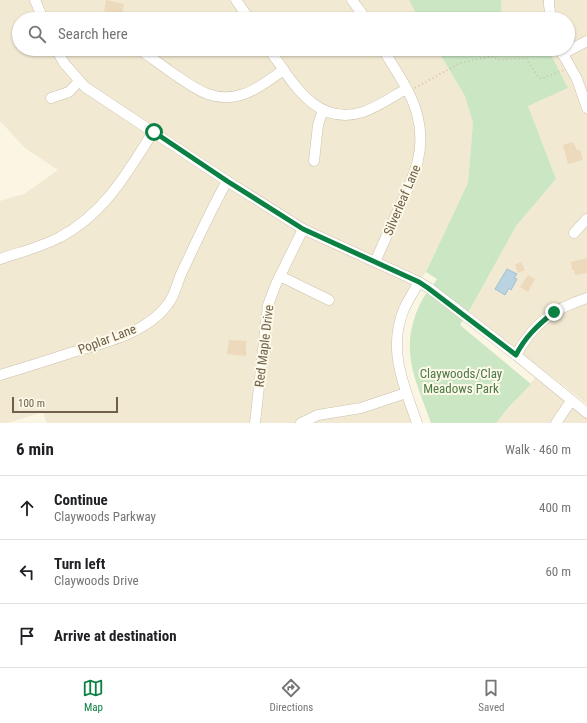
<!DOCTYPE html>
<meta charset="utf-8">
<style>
body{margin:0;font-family:"Roboto Condensed",sans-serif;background:#f6f6f6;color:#202124}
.scale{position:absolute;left:12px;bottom:10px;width:106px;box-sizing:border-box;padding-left:4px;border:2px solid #6f604b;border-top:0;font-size:11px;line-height:14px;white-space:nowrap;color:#6f604b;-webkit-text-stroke:3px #fdf9e8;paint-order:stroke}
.stop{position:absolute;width:12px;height:12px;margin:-9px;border:3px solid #0b8043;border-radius:50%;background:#fff}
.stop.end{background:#0b8043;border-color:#fff;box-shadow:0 1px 4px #0008}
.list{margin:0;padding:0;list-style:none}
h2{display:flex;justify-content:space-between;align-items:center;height:52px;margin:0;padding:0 16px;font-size:17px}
h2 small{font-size:13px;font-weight:400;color:#757577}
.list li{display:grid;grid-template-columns:26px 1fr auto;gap:12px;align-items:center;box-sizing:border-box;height:64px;padding:0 16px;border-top:1px solid #e0e0e0}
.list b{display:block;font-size:15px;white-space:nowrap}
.list p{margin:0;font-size:13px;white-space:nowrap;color:#757577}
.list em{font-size:13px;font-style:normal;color:#757577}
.icon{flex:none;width:22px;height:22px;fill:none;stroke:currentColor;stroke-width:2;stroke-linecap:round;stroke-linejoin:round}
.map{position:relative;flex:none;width:587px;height:423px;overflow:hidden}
.search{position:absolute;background:#fff;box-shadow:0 1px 3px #0004;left:12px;right:12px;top:12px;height:44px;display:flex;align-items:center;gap:10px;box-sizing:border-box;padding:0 14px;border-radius:22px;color:#757577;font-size:15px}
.sheet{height:244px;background:#fff}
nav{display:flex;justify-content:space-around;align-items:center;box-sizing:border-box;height:56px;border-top:1px solid #e0e0e0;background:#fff;font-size:11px;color:#757577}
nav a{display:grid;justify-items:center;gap:2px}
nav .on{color:#0b8043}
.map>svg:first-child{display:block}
.residential{fill:#f1e9d2}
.green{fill:#cae6c3}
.water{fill:#b9d3e1;stroke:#a0c0d2}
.building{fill:#eddabc}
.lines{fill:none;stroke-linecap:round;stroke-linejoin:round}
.minor-casing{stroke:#ccc1ad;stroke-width:11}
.path{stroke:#d1bda0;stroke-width:1.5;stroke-dasharray:1 3;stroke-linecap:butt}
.minor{stroke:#fff;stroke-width:10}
.route{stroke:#0b8043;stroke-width:5}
.labels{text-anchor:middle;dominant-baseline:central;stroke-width:4;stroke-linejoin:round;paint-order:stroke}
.street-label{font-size:13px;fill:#6f604b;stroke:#fdf9e8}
.park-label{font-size:13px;fill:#4c7a47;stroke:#fdf9e8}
</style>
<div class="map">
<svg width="587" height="423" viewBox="0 0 587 423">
<rect width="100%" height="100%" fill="#faf6e3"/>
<!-- residential -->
<g class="residential">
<polygon points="0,0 409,0 419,19 19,19 19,49 437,49 465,96 473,123 468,183 426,272 409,292 393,344 394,369 413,423 47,423 43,412 8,423 0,423 0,201 24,194 58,170 25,148 0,121"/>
<polygon points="501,0 587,0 587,404 469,312 516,226 556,179 528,106 568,88 548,49 568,49 568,19 502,19"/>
<polygon points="511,49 541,49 514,56"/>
<polygon points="535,378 587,418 587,423 496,423"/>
</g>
<!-- green -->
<g class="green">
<polygon points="409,0 501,0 502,19 419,19"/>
<path d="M437,49H511L514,56L541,49H548L568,88L528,106L556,179L516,226L472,306L460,325L531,384L510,406L496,423H431C415,378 398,349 421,302C425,294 432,287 437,279L426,272L468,183L473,123L465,96Z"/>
</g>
<!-- water -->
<polygon class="water" points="507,269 517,274 514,278 517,279 511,290 509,288 505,295 495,289"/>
<!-- building -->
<g class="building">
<polygon points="106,0 124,4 122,16 104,11"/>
<polygon points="573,142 577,150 580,150 583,160 568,164 563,145"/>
<polygon points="587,258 587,273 575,275 574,270 572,270 571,262"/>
<polygon points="521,262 525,270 518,273 515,265"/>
<polygon points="528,275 535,279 528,292 520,287"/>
<polygon points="229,340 246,341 246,356 227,354"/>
</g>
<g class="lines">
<!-- minor casing -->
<g class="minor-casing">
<g id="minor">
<polyline points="35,0 43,19"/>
<polyline points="236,0 249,19"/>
<polyline points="352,0 366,19"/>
<polyline points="549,0 549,5 551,19"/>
<polyline points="56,49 64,63 85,87 227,181 303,229 419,282 429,288 516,355 587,413"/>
<path d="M139,49C151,57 162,66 174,74C197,90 215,104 244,94C259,89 271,78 284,70"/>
<path d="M269,49C292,81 315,127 363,112C378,107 392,97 406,89"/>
<polyline points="560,49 577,79 587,108"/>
<polyline points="562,54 587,41"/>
<polyline points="51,98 69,92 79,81"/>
<polyline points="314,161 318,125 323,110"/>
<polyline points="574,233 587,219"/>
<path d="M0,259C20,252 42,247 60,237C104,214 128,172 153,132"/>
<path d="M375,262C383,244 391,226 399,208C414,176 427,150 417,114C411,91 395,70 383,49"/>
<polyline points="280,276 329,300"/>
<path d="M516,355C533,324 553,309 587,298"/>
<path d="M0,375C23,368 46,361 70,353C103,343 146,334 168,304C176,294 177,281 183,270C197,240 211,210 227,181"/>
<polyline points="255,423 268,305 276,284 303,229"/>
<polyline points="301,423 318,415 361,408 406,393"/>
<path d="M417,423C404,385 387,350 404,309C408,300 414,291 419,282"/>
<polyline points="556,423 571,401"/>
</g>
</g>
<!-- path -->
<polyline class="path" points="415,88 460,63 493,56 498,60 526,58 539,78 543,78 564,70"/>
<!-- minor -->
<use href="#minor" class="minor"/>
</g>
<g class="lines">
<!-- route -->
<path class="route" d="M154,132L227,181L303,229L419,282L428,288L516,355C525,337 538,325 554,312"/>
</g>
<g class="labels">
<!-- street labels -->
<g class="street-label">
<text transform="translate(402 200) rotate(-67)">Silverleaf Lane</text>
<text transform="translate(107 339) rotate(-21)">Poplar Lane</text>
<text transform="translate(264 346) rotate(-83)">Red Maple Drive</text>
</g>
<!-- park labels -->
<g class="park-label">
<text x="461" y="373">Claywoods/Clay<tspan x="461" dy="15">Meadows Park</tspan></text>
</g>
</g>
</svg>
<div class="scale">100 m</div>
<div class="stop" style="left:154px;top:132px"></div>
<div class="stop end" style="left:554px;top:312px"></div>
<div class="search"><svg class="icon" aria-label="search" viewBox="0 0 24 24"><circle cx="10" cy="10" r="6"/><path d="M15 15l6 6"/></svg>Search here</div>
</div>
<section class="sheet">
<h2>6 min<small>Walk · 460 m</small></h2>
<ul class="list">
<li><svg class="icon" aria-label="ahead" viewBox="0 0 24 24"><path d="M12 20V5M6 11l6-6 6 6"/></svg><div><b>Continue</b><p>Claywoods Parkway</p></div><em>400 m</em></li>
<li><svg class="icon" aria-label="left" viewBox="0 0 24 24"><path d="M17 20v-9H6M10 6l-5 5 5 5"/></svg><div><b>Turn left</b><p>Claywoods Drive</p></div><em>60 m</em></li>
<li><svg class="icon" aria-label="arrive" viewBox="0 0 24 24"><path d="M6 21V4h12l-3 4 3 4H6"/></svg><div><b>Arrive at destination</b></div></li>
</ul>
</section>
<nav>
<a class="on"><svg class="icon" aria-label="map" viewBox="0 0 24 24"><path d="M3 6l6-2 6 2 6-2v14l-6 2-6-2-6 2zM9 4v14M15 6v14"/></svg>Map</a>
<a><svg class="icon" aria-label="directions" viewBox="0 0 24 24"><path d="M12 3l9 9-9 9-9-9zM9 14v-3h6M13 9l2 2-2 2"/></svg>Directions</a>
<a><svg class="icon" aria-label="saved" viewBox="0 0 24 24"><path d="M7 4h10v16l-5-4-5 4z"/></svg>Saved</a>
</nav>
